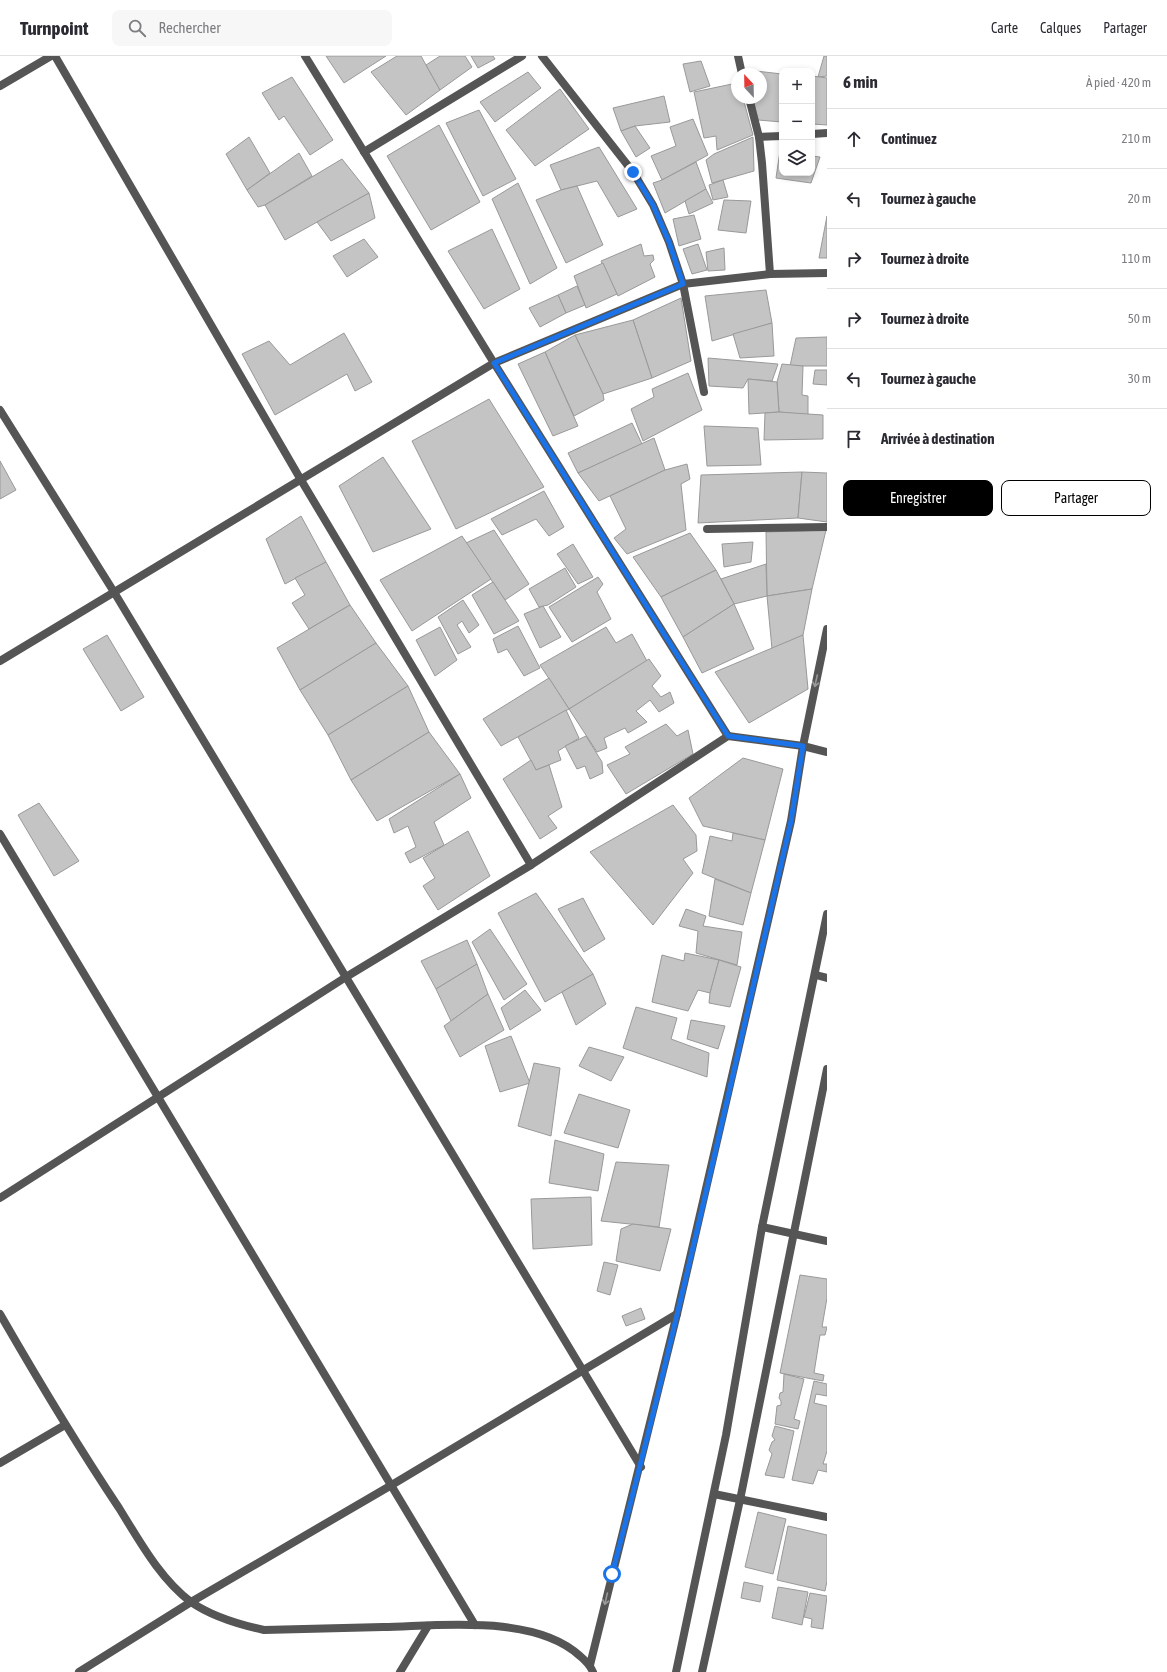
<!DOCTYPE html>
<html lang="fr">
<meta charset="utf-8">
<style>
body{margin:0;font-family:"Asap Condensed",sans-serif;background:#f7f7f7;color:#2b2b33}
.controls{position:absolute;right:12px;top:12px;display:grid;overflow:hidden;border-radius:8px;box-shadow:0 2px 6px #0003}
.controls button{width:36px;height:36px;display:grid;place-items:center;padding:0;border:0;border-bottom:1px solid #e1e1e2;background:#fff;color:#2b2b33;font:20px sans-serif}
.compass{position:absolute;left:731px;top:12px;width:36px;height:36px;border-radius:50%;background:#fff;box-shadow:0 2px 6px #0003;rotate:338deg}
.stop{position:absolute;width:12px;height:12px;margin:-9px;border:3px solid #1a73e8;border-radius:50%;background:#fff}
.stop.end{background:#1a73e8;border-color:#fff;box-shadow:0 1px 4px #0008}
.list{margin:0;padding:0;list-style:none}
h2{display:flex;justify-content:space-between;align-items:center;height:52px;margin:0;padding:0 16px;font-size:17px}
h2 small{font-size:13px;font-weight:400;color:#7c7c81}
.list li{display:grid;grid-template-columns:26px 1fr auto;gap:12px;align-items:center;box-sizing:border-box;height:60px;padding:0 16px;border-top:1px solid #e1e1e2}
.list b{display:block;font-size:15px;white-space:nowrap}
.list em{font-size:13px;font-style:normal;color:#7c7c81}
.actions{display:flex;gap:8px;padding:12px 16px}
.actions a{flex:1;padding:9px 0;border:1px solid #000;border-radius:8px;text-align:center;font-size:14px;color:#000}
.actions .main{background:#000;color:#fff}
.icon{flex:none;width:22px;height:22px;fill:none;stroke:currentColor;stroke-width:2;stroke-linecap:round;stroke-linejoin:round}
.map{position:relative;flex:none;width:827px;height:1616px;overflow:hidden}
header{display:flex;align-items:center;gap:24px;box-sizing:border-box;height:56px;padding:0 20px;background:#fff;border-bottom:1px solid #e1e1e2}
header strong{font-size:19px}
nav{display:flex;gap:22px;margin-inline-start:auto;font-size:14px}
.search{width:280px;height:36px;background:#f7f7f7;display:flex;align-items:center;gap:10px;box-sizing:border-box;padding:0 14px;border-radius:8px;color:#7c7c81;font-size:15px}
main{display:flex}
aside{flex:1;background:#fff}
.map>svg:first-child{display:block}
.building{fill:#c4c4c4;stroke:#999}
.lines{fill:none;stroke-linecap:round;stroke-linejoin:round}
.minor{stroke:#555;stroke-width:8}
.tertiary{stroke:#555;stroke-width:8}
.oneway{stroke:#999}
.route{stroke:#1a73e8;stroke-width:5}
</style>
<header>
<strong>Turnpoint</strong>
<div class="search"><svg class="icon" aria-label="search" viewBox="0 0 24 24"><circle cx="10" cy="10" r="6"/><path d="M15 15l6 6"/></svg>Rechercher</div>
<nav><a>Carte</a><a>Calques</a><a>Partager</a></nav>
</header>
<main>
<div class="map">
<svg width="827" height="1616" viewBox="0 0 827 1616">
<rect width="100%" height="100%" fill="#fff"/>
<!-- building -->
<g class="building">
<polygon points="326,0 386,0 344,27"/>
<polygon points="397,0 421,0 440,34 406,59 371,16"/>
<polygon points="440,0 465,0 472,11 440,34 426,9"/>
<polygon points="471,0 493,0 495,3 478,12"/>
<polygon points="824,0 827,0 827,20 818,21"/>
<polygon points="701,5 710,30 690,36 683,8"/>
<polygon points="747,14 782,18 782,66 758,64 753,42 761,42 761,18 748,18"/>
<polygon points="528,16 541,32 495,66 480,46"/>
<polygon points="812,20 827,22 827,69 812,68"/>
<polygon points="292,21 333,84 310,99 284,60 279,64 262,37"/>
<polygon points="737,27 737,42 743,42 753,79 717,94 716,80 704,82 694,36"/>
<polygon points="560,33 589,73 535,110 506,74"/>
<polygon points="664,40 670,66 635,70 621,75 613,52"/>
<polygon points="479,54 516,123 483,140 446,67"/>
<polygon points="693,63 708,99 662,124 651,100 676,90 670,71"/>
<polygon points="439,69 480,146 431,174 387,100"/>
<polygon points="635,70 650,92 636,101 621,75"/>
<polygon points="249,81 270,117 247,134 226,98"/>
<polygon points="753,81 754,115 712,127 706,104 714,98"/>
<polygon points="599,91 637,153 618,161 597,125 561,134 550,109"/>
<polygon points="780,95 782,96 782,117 812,117 812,100 820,101 811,127 776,122"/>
<polygon points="299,97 312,120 265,149 258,151 247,134"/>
<polygon points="342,103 369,137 285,184 265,149"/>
<polygon points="696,106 706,133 665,157 653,127 662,124"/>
<polygon points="723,124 728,141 713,144 709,129"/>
<polygon points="518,127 557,212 530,228 492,143"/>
<polygon points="577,130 603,189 566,207 536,144 561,134"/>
<polygon points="706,133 713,147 689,158 685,145"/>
<polygon points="369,137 375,162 331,185 317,166"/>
<polygon points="724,144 751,145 746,177 718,174"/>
<polygon points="694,159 701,183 679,190 673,163"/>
<polygon points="827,160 827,202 819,202"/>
<polygon points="492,173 520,233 484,253 448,195"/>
<polygon points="364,183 378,201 347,221 333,200"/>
<polygon points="641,188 644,200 653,199 654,204 650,208 655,221 618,240 601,205"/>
<polygon points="698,188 707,214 692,218 683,193"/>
<polygon points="724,192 725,214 708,215 706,196"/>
<polygon points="603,207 617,238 586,252 574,220"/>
<polygon points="577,230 585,249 566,257 558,239"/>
<polygon points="766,234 772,267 712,285 705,240"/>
<polygon points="558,239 566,257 540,271 529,252"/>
<polygon points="681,242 691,305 652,322 633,264"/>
<polygon points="633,264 652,322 603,338 575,279"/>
<polygon points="772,267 774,300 740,302 733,278"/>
<polygon points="344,277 372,326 355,335 347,318 275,359 242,298 269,285 290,309"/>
<polygon points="575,279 603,338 604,344 574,360 545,296"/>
<polygon points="827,281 827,310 790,310 796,282"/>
<polygon points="545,296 578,370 553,380 518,308"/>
<polygon points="708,302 778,308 772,325 748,323 743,332 709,330"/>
<polygon points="782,308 803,310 802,339 808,340 808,359 779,356 777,326"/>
<polygon points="815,314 827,314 827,329 813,328"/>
<polygon points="688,317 702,354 643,385 631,353 654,341 652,333"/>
<polygon points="748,323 777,326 779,356 749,358"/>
<polygon points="489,343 544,431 456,473 412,385"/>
<polygon points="779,356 823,359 823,383 764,384 765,357"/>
<polygon points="632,367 642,388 578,417 568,397"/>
<polygon points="704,370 758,372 761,409 707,410"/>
<polygon points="654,382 665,414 599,445 578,417"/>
<polygon points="383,401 431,473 373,496 339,430"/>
<polygon points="0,405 16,434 0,443"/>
<polygon points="687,408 690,423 681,428 686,474 627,498 614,482 626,473 610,440 665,414"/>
<polygon points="802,416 798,462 698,467 701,419"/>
<polygon points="802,416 827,417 827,466 798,462"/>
<polygon points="544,435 564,471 549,480 536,463 502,479 491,463"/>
<polygon points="301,460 326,506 285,528 266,483"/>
<polygon points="494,474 529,528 505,544 466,487"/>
<polygon points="826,474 812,533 767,540 766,476"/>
<polygon points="690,477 716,514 661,541 633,501"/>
<polygon points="462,480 491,523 412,575 380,524"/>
<polygon points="753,486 751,506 724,511 722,488"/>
<polygon points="573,488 593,521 578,528 557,498"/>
<polygon points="326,506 350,549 309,573 292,547 305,539 295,522"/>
<polygon points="766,508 767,540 734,548 721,523"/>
<polygon points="565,512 576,531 548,549 539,551 529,533"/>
<polygon points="716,514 734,548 683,581 661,541"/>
<polygon points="598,521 603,528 597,536 611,563 572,586 549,551"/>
<polygon points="493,526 519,565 494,578 472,539"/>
<polygon points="812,533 803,579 772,593 767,540"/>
<polygon points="463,544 479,569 469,577 462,565 457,569 471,591 458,598 438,561"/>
<polygon points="734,548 754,593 702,617 683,581"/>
<polygon points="350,549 376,587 300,634 277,592"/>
<polygon points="543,550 561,581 540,592 524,558"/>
<polygon points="518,570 540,612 524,620 507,593 498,597 493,583"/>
<polygon points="440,571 457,604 435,620 416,584"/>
<polygon points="606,571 616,587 632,578 647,605 569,653 540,609"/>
<polygon points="107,579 144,641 121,655 83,593"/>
<polygon points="803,579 808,633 749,667 715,616"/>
<polygon points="376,587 408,630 328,679 300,634"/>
<polygon points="649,603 661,620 652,630 661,641 670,636 674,647 659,656 650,644 636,655 647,666 628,677 625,672 604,682 607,692 597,696 569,653"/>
<polygon points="549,622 569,653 501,690 483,663"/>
<polygon points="408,630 429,676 351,724 328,679"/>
<polygon points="566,654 579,682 558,695 561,704 536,714 518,681"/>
<polygon points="666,668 677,680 688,674 693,698 626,738 607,709 630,698 625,691"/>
<polygon points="429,676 460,718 377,765 351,724"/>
<polygon points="586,680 602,706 603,717 590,723 585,710 577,713 565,690"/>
<polygon points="743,702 783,713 765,784 703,770 689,742"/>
<polygon points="531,704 536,714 549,709 562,751 548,760 557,772 540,783 503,723"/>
<polygon points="460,718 471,742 434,766 444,789 410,807 405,797 416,791 408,770 394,777 389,763"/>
<polygon points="39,747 79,805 54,820 18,759"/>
<polygon points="673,749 696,779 697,795 683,803 693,817 653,869 590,796"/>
<polygon points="468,775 490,820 438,854 423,830 435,822 423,802"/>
<polygon points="733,777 765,784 751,837 702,817 710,780 732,785"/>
<polygon points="715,823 751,837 743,869 709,860"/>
<polygon points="536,837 593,918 545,946 498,857"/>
<polygon points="583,842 605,883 584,896 558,853"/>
<polygon points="686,853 706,860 703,870 742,876 737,909 696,897 698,875 679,870"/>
<polygon points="490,873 527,928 504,944 472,886"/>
<polygon points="467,884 477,908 436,933 421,905"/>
<polygon points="685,897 719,904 710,937 698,934 688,955 652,946 662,899 684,905"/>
<polygon points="719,904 741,911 730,951 709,947 710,937"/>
<polygon points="477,908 488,938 451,965 436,933"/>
<polygon points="593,918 606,948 576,969 562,936"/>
<polygon points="525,934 541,954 510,974 501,952"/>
<polygon points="488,938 504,974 460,1001 444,970"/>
<polygon points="636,951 677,962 671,983 709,997 707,1021 623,992"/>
<polygon points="691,964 725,970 718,993 687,983"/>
<polygon points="511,980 530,1027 500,1036 485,990"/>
<polygon points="589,991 624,1001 611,1025 579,1010"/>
<polygon points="534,1007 560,1012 551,1080 518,1070"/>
<polygon points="579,1038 630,1054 618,1092 564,1077"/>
<polygon points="555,1084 604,1098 598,1135 549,1127"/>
<polygon points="616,1106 669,1109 659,1171 601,1165"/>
<polygon points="591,1141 592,1189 533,1193 531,1143"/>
<polygon points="633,1168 671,1173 660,1215 616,1205 621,1173"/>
<polygon points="604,1206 618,1209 610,1239 597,1235"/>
<polygon points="800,1219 827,1223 827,1242 822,1271 827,1271 825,1279 820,1279 814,1317 824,1319 823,1325 780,1317"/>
<polygon points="641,1252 645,1263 626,1270 622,1260"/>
<polygon points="784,1318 804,1323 794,1363 800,1365 798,1373 775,1368 777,1350 781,1349 781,1345 779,1342 780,1337 783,1336"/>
<polygon points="814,1325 827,1328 827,1340 816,1338 814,1347 827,1350 827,1395 823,1408 827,1408 827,1416 818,1414 813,1428 792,1424"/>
<polygon points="775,1370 794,1375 784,1422 765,1419 772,1398 769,1394 772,1386 775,1384 772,1380"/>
<polygon points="758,1456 786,1463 773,1518 745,1511"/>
<polygon points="788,1470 827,1479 827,1525 825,1535 777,1524"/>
<polygon points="744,1526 763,1530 760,1546 741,1542"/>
<polygon points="778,1531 808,1536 802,1569 772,1562"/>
<polygon points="810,1537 827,1540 823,1573 811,1571 812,1563 804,1561"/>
</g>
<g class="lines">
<!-- minor -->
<g class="minor">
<polyline points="55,0 301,424 531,809"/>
<polyline points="305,0 494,307 728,680"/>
<polyline points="542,0 633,116 653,149 669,186 683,228 704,336"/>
<polyline points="738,0 742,18"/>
<polyline points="0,30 51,0"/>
<polyline points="749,42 759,81 762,107 770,218"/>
<polyline points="812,78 827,77"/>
<polyline points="759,81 782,80"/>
<polyline points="364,96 522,0"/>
<polyline points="0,354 114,536 641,1411"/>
<polyline points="707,473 827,471"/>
<polyline points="0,605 494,307 683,228 770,218 827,217"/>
<polyline points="0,778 475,1569"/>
<polyline points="816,919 827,922"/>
<polyline points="0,1142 346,921 531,809 728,680 803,690 827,696"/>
<polyline points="762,1171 827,1185"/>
<polyline points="0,1407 65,1369"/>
<polyline points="714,1438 827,1461"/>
<polyline points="590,1609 677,1258 791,765 803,690 827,573"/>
<polyline points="79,1616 191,1546 390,1430 677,1258"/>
<polyline points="400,1616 428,1570"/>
<polyline points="702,1616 740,1444 827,1013"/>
</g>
<!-- tertiary -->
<g class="tertiary">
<path d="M0,1258C38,1324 77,1389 119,1452C139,1484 160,1523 191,1546C211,1560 241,1569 264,1574C304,1573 343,1572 383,1571C440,1570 535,1558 580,1600C586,1605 590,1609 593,1616"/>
<polyline points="676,1616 726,1379 762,1171 827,858"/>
</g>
</g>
<!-- one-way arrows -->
<defs><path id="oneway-shaft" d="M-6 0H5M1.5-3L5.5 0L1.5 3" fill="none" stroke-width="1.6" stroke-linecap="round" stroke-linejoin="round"/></defs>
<g class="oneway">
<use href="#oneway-shaft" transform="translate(816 625) rotate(102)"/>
<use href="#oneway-shaft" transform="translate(606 1543) rotate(103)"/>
</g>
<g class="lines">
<!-- route -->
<path class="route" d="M612,1518C678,1269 733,1016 791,765L803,690L728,680L494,307L683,228L669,186L653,149L633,116"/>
</g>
</svg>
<div class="controls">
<button>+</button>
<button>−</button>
<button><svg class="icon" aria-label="layers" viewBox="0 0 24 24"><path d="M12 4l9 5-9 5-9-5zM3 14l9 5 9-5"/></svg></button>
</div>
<svg class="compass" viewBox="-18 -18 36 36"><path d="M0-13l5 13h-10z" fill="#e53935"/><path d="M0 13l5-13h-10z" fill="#7c7c81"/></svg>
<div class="stop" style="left:612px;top:1518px"></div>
<div class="stop end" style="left:633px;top:116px"></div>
</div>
<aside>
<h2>6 min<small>À pied · 420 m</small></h2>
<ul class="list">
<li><svg class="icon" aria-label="ahead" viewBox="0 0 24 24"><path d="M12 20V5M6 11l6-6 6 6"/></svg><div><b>Continuez</b></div><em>210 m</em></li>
<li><svg class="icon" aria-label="left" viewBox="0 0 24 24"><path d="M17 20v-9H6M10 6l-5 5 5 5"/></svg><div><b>Tournez à gauche</b></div><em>20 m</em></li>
<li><svg class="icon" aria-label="right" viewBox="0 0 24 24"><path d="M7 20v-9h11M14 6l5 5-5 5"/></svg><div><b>Tournez à droite</b></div><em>110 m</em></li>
<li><svg class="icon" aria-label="right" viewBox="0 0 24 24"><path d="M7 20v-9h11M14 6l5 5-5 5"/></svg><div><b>Tournez à droite</b></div><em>50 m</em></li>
<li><svg class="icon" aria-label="left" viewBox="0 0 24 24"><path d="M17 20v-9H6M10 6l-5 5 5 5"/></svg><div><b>Tournez à gauche</b></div><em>30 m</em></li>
<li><svg class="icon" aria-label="arrive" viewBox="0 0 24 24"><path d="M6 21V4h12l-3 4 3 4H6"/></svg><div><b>Arrivée à destination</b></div></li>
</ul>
<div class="actions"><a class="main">Enregistrer</a><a>Partager</a></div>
</aside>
</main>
